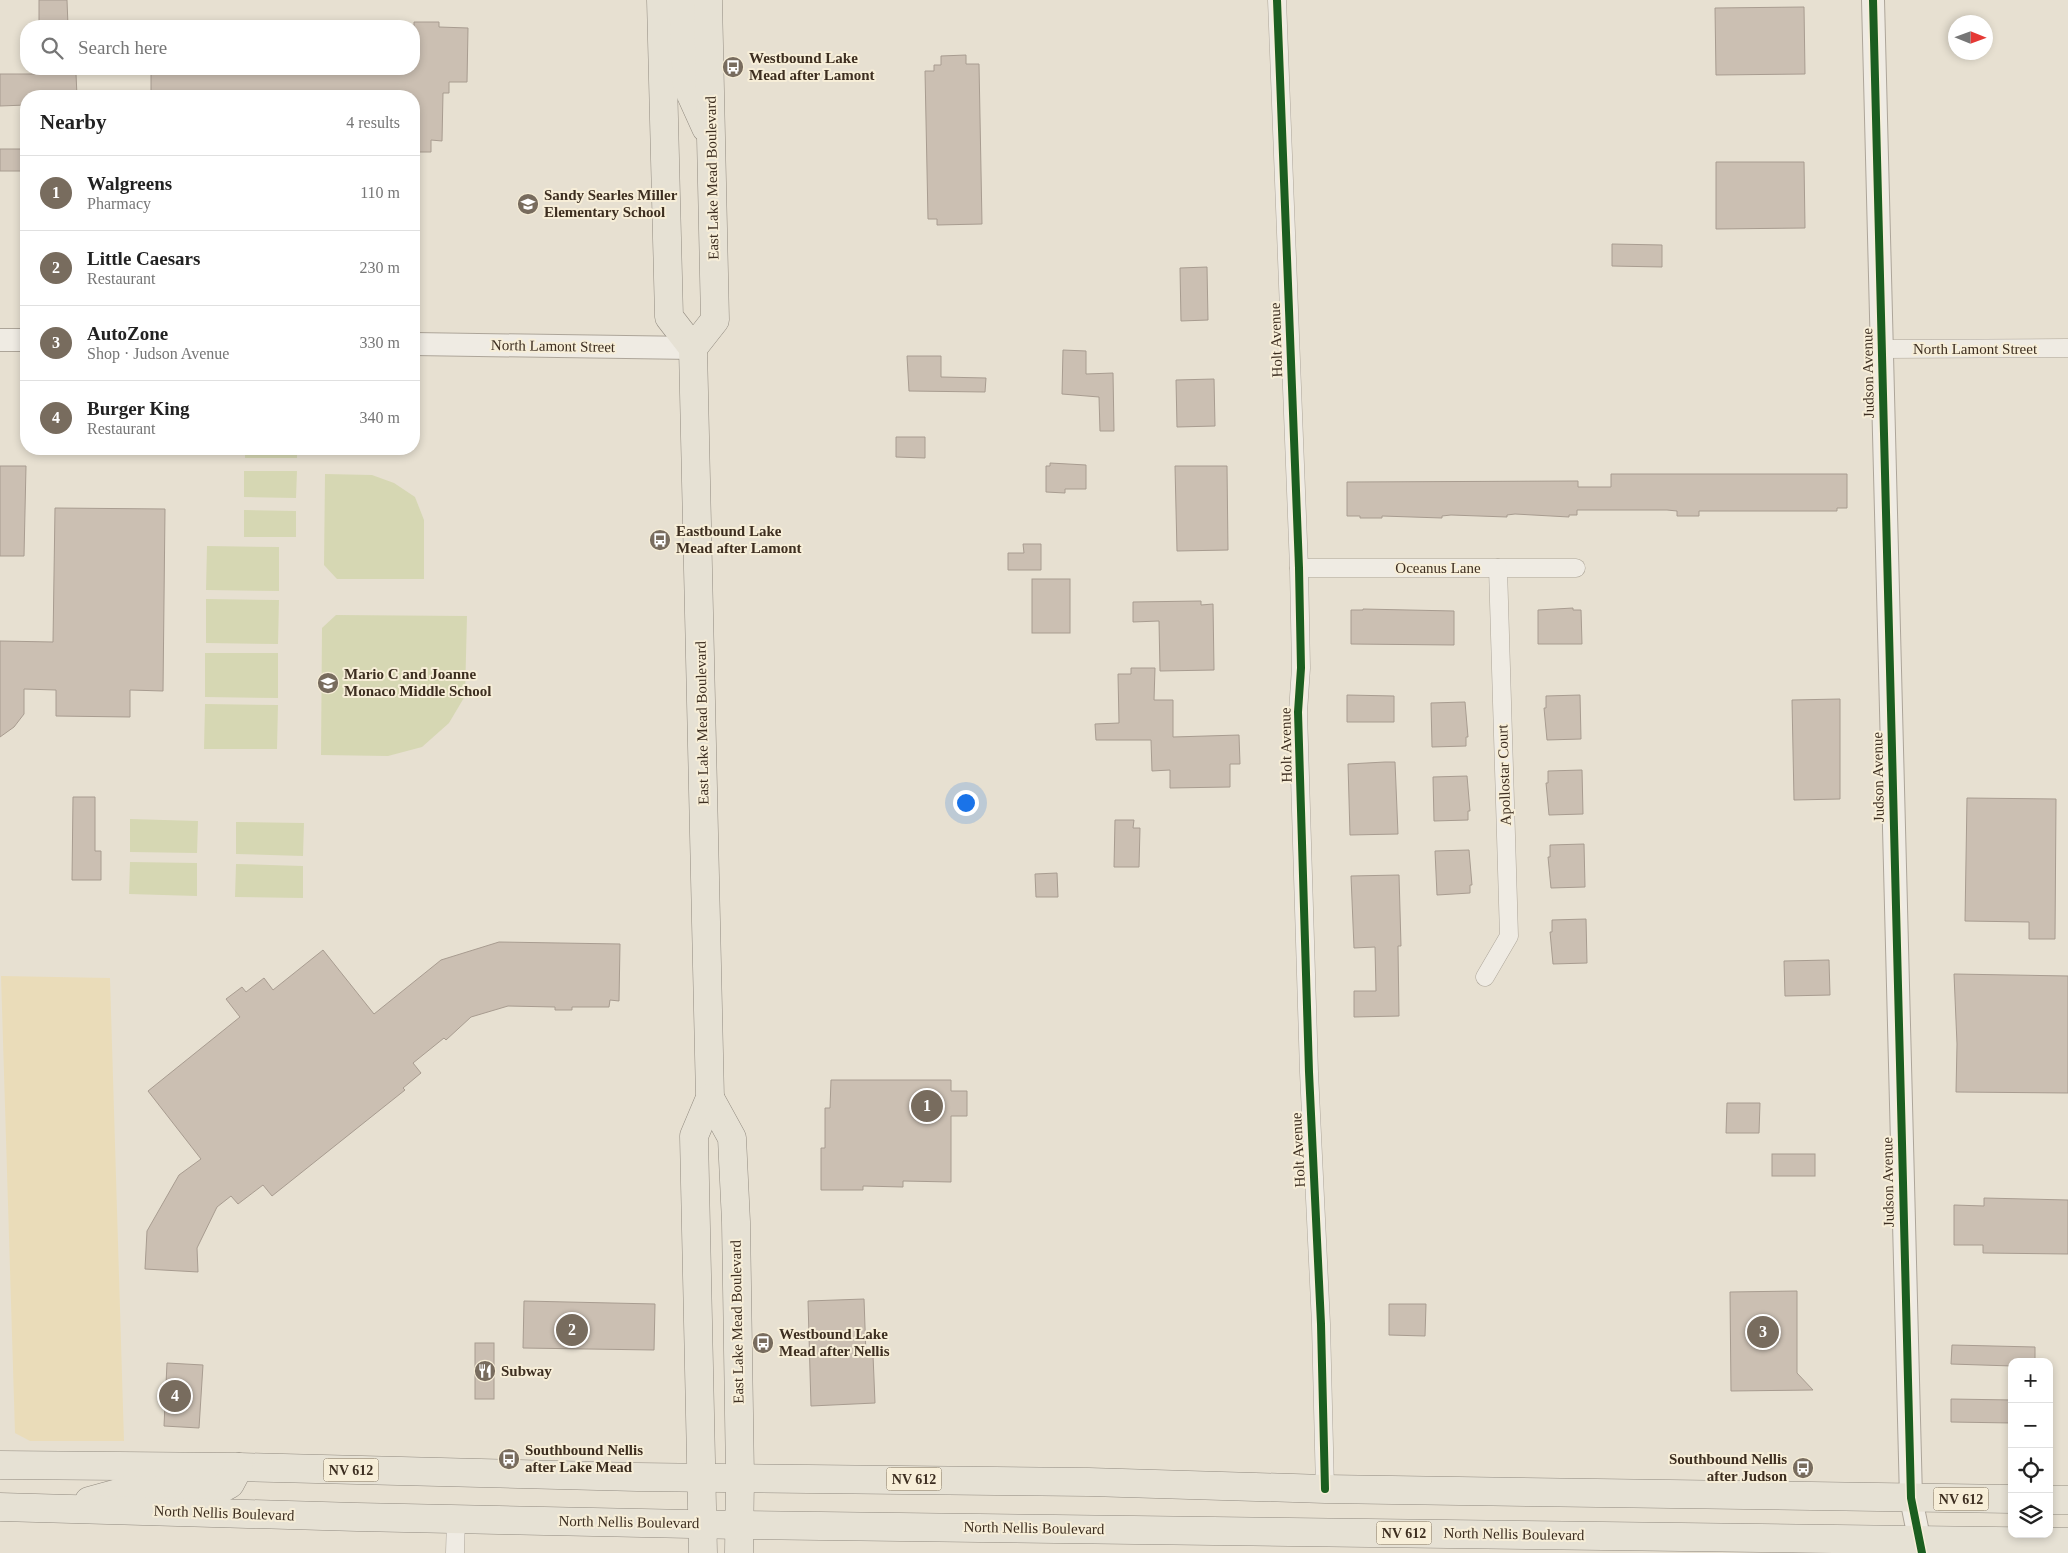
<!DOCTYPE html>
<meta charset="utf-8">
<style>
body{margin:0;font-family:Georgia,serif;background:#f2f2f2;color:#222}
.controls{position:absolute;right:15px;bottom:15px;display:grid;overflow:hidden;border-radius:10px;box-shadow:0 2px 8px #0003}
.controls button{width:45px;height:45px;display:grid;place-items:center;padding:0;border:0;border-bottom:1px solid #e0e0e0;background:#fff;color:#222;font:25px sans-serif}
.compass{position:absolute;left:1948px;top:15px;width:45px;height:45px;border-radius:50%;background:#fff;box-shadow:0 2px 8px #0003;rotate:91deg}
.you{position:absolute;left:965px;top:802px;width:18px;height:18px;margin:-12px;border:4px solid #fff;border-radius:50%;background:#1a73e8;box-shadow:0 0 0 8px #1a73e833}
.badge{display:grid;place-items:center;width:32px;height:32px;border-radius:50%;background:#786c5e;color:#fff;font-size:16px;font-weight:700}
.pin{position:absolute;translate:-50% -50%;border:2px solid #fff;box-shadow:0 1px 5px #0006}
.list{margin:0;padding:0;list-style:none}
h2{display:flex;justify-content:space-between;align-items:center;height:65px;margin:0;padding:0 20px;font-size:21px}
h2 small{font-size:16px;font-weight:400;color:#767676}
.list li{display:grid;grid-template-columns:32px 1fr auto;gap:15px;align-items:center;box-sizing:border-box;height:75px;padding:0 20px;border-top:1px solid #e0e0e0}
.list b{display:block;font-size:19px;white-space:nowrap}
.list p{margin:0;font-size:16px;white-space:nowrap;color:#767676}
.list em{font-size:16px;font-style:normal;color:#767676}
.icon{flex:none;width:28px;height:28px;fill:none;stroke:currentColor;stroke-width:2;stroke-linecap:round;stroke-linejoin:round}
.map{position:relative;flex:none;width:2068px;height:1553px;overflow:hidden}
.search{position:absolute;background:#fff;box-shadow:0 2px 8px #0003;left:20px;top:20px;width:400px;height:55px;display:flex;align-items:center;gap:12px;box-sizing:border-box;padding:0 18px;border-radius:20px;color:#767676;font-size:19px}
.panel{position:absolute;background:#fff;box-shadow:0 2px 8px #0003;left:20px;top:90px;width:400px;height:365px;border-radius:20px}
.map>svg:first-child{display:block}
.green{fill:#d6d7b3}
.sand{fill:#eadcb9}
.building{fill:#cbbfb2;stroke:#a89c90}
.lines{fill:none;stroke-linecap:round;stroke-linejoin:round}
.minor-casing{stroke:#ada599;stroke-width:19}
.tertiary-casing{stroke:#ada599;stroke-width:24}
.primary-casing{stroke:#928b80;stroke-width:29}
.minor{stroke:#efebe3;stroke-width:18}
.tertiary{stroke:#efebe3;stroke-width:22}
.primary{stroke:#e6e1d4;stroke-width:28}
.cycleway-casing{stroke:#f7eed8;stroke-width:11}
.cycleway{stroke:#1b5e20;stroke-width:8}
.labels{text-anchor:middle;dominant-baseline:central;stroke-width:4;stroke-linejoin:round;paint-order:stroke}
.shield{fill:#f7eed8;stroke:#756857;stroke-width:1}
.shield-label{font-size:14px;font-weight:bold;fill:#3d2e20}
.poi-label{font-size:15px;font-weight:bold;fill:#3d2e20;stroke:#f7eed8;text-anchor:start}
.street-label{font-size:15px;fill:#3d2e20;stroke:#f7eed8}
</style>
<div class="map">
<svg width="2068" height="1553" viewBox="0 0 2068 1553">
<rect width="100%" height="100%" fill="#e7e0d1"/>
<!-- green -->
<g class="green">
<rect x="245" y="449" width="52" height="9"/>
<polygon points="244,471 297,471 296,498 244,497"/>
<polygon points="325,474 372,475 394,483 415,497 424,520 424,579 337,579 324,565"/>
<polygon points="244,510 296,511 296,537 244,537"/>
<polygon points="207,546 279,547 279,591 206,590"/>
<polygon points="206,599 279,600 278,644 206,643"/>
<polygon points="336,615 467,616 465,696 449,723 422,747 388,756 321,755 322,628"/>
<polygon points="205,653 278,653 278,698 205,697"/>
<polygon points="205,704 278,705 277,749 204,749"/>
<polygon points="130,819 198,821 197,853 130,852"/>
<polygon points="236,822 304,823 303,856 236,854"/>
<polygon points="130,862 197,863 197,896 129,894"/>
<polygon points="236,864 303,866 303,898 235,897"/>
</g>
<!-- sand -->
<polygon class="sand" points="1,976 110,978 124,1441 30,1441 15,1433"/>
<!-- building -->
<g class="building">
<polygon points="39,0 67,0 68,26 39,26"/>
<polygon points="1804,7 1805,74 1716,75 1715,8"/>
<polygon points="414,22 439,22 439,27 468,28 467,82 449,82 449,93 443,93 442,141 431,140 431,152 414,152 414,96 151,96 151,69 414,69"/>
<polygon points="966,55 966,64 979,64 982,224 937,225 937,219 928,219 925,71 934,71 934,65 941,65 941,56"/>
<polygon points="0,74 76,74 77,96 26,96 26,105 0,106"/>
<rect x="0" y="149" width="25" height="22"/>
<polygon points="1716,162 1804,162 1805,228 1716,229"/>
<polygon points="1612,244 1662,245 1662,267 1612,266"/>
<polygon points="1207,267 1208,320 1181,321 1180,268"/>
<polygon points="1063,350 1086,351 1086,374 1113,373 1114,431 1100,431 1099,397 1062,394"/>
<polygon points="907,356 941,356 941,377 986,378 985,392 909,391"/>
<polygon points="1214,379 1215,426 1177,427 1176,380"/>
<polygon points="896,437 925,437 925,458 896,457"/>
<polygon points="1050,463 1086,465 1086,489 1065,489 1065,493 1046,492 1046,466 1050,466"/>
<polygon points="0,466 26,466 24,556 0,556"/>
<polygon points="1175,466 1227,466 1228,550 1177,551"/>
<polygon points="1611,474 1847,474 1847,508 1837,508 1837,511 1699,511 1699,516 1677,516 1677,511 1667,510 1577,510 1577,515 1569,515 1569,517 1515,514 1507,515 1507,517 1451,515 1442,516 1442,518 1382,516 1382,518 1360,518 1360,516 1347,516 1347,482 1578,481 1578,487 1611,487"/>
<polygon points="55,508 165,509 163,691 130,690 130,717 56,716 56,690 24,689 24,714 14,727 0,737 0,641 53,642"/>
<polygon points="1023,544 1041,544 1041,570 1008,570 1008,553 1024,553"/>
<rect x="1032" y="579" width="38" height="54"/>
<polygon points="1201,601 1201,605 1213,604 1214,670 1160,671 1159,621 1133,622 1133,602"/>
<polygon points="1573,608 1573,610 1581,610 1582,644 1538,644 1538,610"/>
<polygon points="1363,609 1454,611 1454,645 1351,644 1351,610 1363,610"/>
<polygon points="1131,668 1155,668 1154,700 1173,700 1173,737 1239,735 1240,764 1230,764 1230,787 1170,788 1170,770 1152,771 1151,740 1096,740 1095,724 1119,723 1118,674 1131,674"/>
<polygon points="1347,695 1394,696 1394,722 1347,722"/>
<polygon points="1580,695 1581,739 1547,740 1544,708 1546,708 1546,696"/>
<polygon points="1840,699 1840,799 1794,800 1792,700"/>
<polygon points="1465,702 1468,737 1466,737 1466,746 1432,747 1431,703"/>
<polygon points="1385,762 1395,762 1398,834 1350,835 1348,764"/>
<polygon points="1582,770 1583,814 1549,815 1546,783 1548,783 1548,771"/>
<polygon points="1467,776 1470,811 1468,811 1468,820 1434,821 1433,777"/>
<polygon points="73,797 95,797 95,851 101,851 101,880 72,880"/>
<polygon points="1967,798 2056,799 2055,939 2029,939 2029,922 1965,921"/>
<polygon points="1115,820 1134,820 1133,828 1140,828 1139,867 1114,867"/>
<polygon points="1584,844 1585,887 1551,888 1548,857 1550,857 1550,845"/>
<polygon points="1469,850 1472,885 1470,885 1470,893 1437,895 1435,851"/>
<polygon points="1057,873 1058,897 1036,897 1035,874"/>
<polygon points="1399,875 1401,946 1398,946 1399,1016 1354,1017 1354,991 1376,991 1375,947 1354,948 1351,876"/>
<polygon points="1586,919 1587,963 1553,964 1550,932 1552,932 1552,920"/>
<polygon points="499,942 620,944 619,1001 610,1000 609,1007 572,1007 572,1010 555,1010 555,1007 508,1006 471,1017 446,1040 444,1038 413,1063 421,1073 403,1088 405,1090 272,1196 263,1185 238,1204 231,1196 217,1207 197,1248 198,1272 145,1269 147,1231 179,1175 201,1159 148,1091 240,1017 226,999 242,987 246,992 264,978 273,990 323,950 374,1014 441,960"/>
<polygon points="1829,960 1830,995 1785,996 1784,961"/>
<polygon points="1954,974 2068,976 2068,1093 1956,1092 1957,1044"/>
<polygon points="831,1080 951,1080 951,1091 967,1091 967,1116 951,1116 951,1182 903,1181 903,1187 863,1186 863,1190 821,1190 821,1148 825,1148 825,1108 830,1108"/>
<polygon points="1727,1103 1760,1103 1759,1133 1726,1133"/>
<rect x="1772" y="1154" width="43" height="22"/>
<polygon points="1984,1198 2068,1200 2068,1254 1983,1253 1983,1245 1954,1245 1954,1205 1984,1206"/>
<polygon points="1797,1291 1797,1373 1813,1390 1731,1391 1730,1292"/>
<polygon points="864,1299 866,1355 873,1355 875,1403 811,1406 808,1301"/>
<polygon points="524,1301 655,1304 654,1350 523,1348"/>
<polygon points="1389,1304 1426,1304 1425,1336 1389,1335"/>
<rect x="475" y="1343" width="19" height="56"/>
<polygon points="1952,1345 2035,1347 2035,1362 2012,1362 2012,1366 1951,1364"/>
<polygon points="167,1363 203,1365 199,1428 164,1426"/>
<polygon points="1951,1399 2012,1400 2012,1423 1951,1422"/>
</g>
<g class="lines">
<!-- minor casing -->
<g class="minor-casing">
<g id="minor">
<polyline points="1277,0 1299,568 1301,668 1298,712 1309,1072 1321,1324 1325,1489"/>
<polyline points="1882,349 2068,348"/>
<polyline points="1299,568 1576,568"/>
<polyline points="1485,977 1509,936 1498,568"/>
<polyline points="455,1553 456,1519"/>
</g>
</g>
<!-- tertiary casing -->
<g class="tertiary-casing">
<g id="tertiary">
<polyline points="1873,0 1911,1498 1922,1553"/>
<polyline points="0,340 26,340"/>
<polyline points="414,344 693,348"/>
</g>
</g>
<!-- primary casing -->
<g class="primary-casing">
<g id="primary">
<polyline points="661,0 669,317 693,348 710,1098 694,1136 703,1553"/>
<polyline points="683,0 687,86 706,128"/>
<polyline points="693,348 715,320 708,0"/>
<polyline points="710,1098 732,1138 736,1222 740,1477 739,1553"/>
<polyline points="0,1465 239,1467 637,1477 1089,1482 1325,1489 2012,1499"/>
<polyline points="2049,1500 2068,1500"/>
<polyline points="89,1501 129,1490 203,1491 219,1490 230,1484 239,1467"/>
<polyline points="0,1507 357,1517 739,1525 2068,1542"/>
</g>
</g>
<!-- minor -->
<use href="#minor" class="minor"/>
<!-- tertiary -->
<use href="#tertiary" class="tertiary"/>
<!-- primary -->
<use href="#primary" class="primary"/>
<!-- cycleway casing -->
<g class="cycleway-casing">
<g id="cycleway">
<polyline points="1277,0 1299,568 1301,668 1298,712 1309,1072 1321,1324 1325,1489"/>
<polyline points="1873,0 1911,1498 1922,1553"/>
</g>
</g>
<!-- cycleway -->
<use href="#cycleway" class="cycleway"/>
</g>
<!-- icons -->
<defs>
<g id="bus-disc" transform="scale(1.125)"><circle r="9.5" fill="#786c5e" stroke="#f7eed8"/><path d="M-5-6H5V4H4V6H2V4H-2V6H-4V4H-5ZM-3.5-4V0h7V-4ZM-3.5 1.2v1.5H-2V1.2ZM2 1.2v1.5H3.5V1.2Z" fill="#fff"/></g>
<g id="school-disc" transform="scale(1.125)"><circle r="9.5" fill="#786c5e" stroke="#f7eed8"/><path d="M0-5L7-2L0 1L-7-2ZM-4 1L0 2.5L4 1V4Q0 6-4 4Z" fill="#fff"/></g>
<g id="restaurant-disc" transform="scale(1.125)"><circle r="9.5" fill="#786c5e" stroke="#f7eed8"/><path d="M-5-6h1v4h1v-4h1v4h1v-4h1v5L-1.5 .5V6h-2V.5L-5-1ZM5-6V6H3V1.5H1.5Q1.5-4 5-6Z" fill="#fff"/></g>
</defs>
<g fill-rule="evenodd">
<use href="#bus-disc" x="733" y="67"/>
<use href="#school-disc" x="528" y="204"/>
<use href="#bus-disc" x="660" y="540"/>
<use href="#school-disc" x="328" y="683"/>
<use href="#bus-disc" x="763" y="1343"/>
<use href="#restaurant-disc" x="485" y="1371"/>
<use href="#bus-disc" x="509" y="1459"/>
<use href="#bus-disc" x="1803" y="1468"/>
</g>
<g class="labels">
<!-- shield labels -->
<g class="shield">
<rect x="323.5" y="1458.5" width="55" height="23" rx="4"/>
<rect x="886.5" y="1467.5" width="55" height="23" rx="4"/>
<rect x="1933.5" y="1487.5" width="55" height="23" rx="4"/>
<rect x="1376.5" y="1521.5" width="55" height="23" rx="4"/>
</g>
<g class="shield-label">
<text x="351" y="1470">NV 612</text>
<text x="914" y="1479">NV 612</text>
<text x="1961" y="1499">NV 612</text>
<text x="1404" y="1533">NV 612</text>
</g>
<!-- poi labels -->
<g class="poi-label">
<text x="749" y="58">Westbound Lake<tspan x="749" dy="17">Mead after Lamont</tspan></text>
<text x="544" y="195">Sandy Searles Miller<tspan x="544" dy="17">Elementary School</tspan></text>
<text x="676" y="531">Eastbound Lake<tspan x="676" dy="17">Mead after Lamont</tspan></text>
<text x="344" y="674">Mario C and Joanne<tspan x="344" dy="17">Monaco Middle School</tspan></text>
<text x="779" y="1334">Westbound Lake<tspan x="779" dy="17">Mead after Nellis</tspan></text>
<text x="501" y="1371">Subway</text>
<text x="525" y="1450">Southbound Nellis<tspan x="525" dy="17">after Lake Mead</tspan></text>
<text x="1787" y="1459" text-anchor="end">Southbound Nellis<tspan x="1787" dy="17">after Judson</tspan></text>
</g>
<!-- street labels -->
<g class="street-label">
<text transform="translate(712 178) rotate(-91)">East Lake Mead Boulevard</text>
<text transform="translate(1276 340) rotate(-92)">Holt Avenue</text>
<text transform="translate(553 346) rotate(1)">North Lamont Street</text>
<text x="1975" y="349">North Lamont Street</text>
<text transform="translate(1868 373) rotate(-91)">Judson Avenue</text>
<text x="1438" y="568">Oceanus Lane</text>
<text transform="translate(702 723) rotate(-91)">East Lake Mead Boulevard</text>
<text transform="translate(1286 745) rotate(-91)">Holt Avenue</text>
<text transform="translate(1504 775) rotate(-92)">Apollostar Court</text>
<text transform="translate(1878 777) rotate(-91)">Judson Avenue</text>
<text transform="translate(1298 1150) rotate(-93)">Holt Avenue</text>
<text transform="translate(1888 1182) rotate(-91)">Judson Avenue</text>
<text transform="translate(737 1322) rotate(-91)">East Lake Mead Boulevard</text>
<text transform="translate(224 1513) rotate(2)">North Nellis Boulevard</text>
<text transform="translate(629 1522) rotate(1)">North Nellis Boulevard</text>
<text transform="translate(1034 1528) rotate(1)">North Nellis Boulevard</text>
<text transform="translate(1514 1534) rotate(1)">North Nellis Boulevard</text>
</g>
</g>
</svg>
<div class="controls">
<button>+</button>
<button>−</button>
<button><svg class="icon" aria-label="locate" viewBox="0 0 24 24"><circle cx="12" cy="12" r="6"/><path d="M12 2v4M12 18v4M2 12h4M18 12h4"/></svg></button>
<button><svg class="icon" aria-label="layers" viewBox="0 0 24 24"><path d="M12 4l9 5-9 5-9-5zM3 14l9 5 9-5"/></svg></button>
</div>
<svg class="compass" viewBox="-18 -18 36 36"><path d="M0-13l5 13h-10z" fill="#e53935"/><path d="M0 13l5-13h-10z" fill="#767676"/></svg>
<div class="you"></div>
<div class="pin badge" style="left:927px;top:1106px">1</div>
<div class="pin badge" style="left:572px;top:1330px">2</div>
<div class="pin badge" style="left:1763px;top:1332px">3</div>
<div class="pin badge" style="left:175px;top:1396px">4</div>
<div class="search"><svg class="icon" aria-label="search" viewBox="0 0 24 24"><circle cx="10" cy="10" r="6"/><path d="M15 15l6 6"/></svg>Search here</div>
<section class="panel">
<h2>Nearby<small>4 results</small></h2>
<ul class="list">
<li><span class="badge">1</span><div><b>Walgreens</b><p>Pharmacy</p></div><em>110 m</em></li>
<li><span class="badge">2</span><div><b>Little Caesars</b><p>Restaurant</p></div><em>230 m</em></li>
<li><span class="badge">3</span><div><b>AutoZone</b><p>Shop · Judson Avenue</p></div><em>330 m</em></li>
<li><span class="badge">4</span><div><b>Burger King</b><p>Restaurant</p></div><em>340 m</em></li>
</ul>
</section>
</div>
